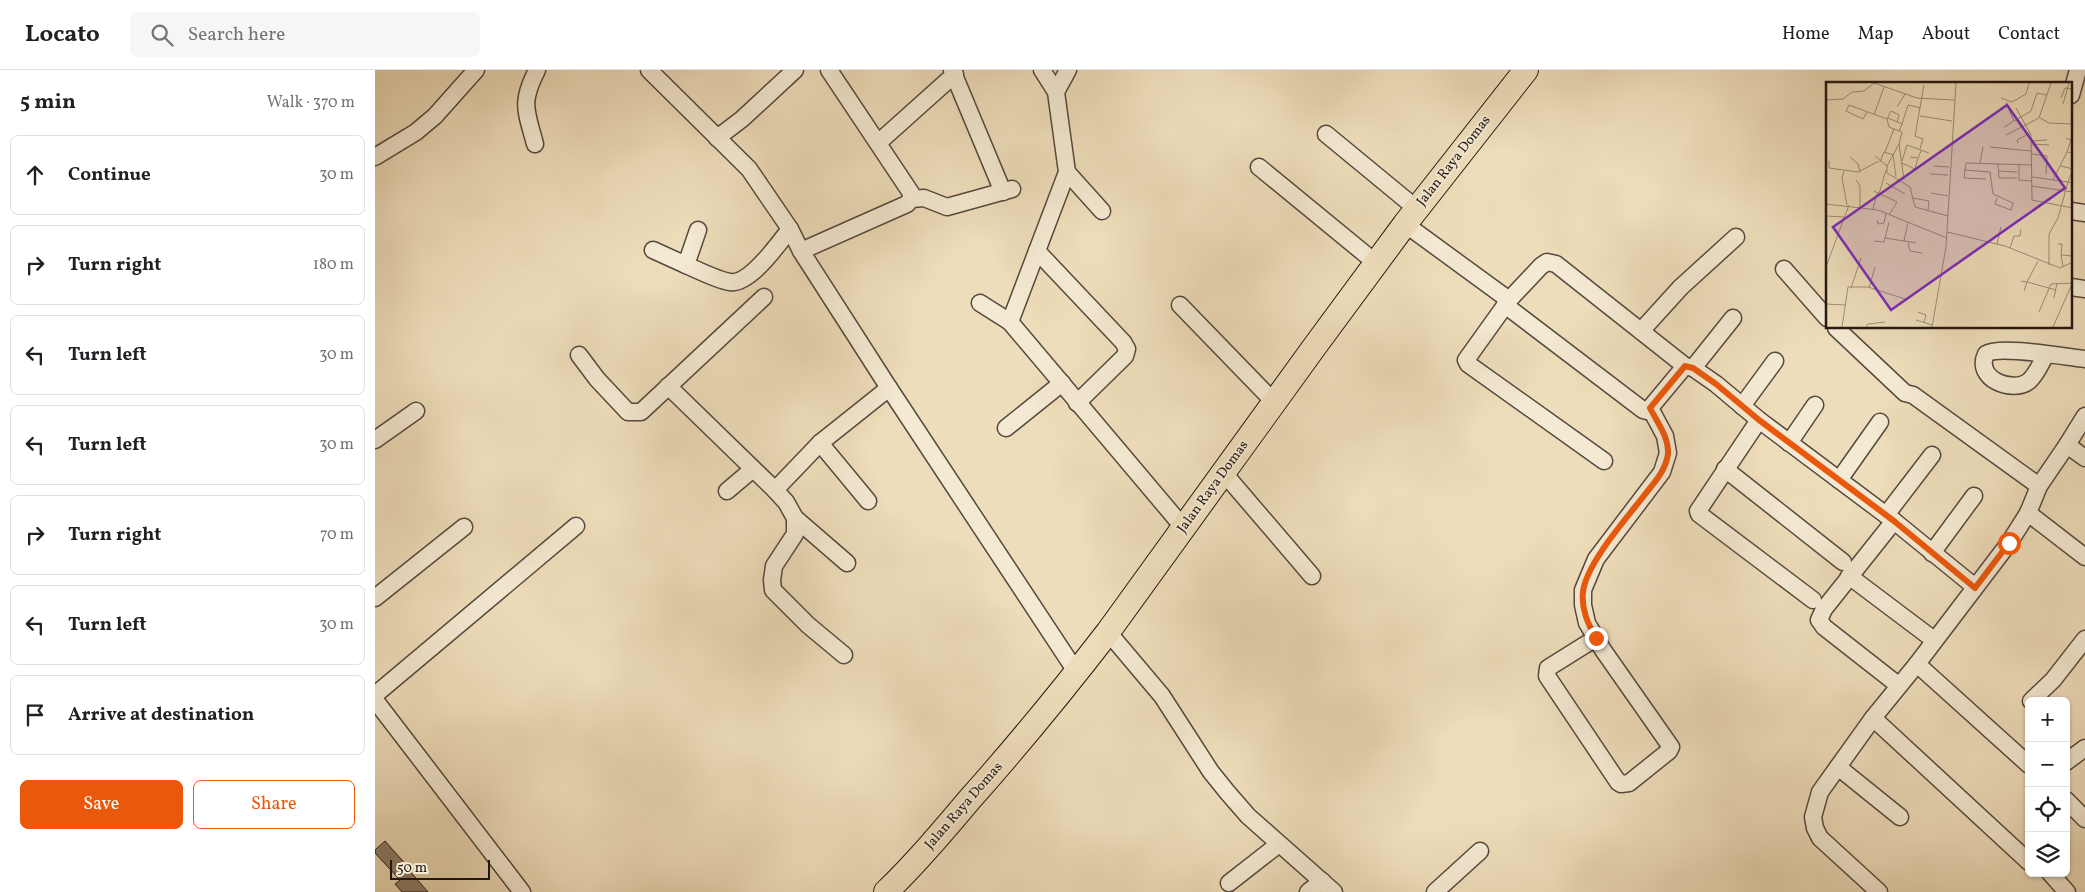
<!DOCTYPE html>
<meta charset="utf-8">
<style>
body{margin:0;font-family:Vollkorn,serif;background:#f6f6f6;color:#202124}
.controls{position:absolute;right:15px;bottom:15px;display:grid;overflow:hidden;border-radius:8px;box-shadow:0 1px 4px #0004}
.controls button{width:45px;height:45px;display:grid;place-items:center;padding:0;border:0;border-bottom:1px solid #e0e0e0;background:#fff;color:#202124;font:25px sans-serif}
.scale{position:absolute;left:15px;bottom:12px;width:100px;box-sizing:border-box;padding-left:5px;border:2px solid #241814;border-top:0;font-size:14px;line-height:18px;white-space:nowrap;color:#241814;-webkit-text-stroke:4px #f4e9d2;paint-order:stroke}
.stop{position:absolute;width:15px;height:15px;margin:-11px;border:4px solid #ea580c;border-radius:50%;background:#fff}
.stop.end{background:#ea580c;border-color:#fff;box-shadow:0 1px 5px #0008}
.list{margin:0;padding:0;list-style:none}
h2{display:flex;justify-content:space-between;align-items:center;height:65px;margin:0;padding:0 20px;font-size:21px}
h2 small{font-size:16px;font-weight:400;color:#757577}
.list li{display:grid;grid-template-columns:32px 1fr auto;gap:15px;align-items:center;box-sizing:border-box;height:80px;margin:0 10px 10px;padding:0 10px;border:1px solid #e0e0e0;border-radius:8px}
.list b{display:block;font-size:19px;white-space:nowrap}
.list em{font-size:16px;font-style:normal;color:#757577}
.actions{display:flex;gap:10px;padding:15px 20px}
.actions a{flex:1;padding:11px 0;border:1px solid #ea580c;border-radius:8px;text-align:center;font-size:18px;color:#ea580c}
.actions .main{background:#ea580c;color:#fff}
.icon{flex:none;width:28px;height:28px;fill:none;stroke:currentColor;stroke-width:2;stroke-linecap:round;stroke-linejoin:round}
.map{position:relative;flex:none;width:1710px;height:822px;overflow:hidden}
header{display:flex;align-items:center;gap:30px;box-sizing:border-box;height:70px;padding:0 25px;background:#fff;border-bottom:1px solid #e0e0e0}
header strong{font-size:24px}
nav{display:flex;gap:28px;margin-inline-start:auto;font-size:18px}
.search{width:350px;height:45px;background:#f6f6f6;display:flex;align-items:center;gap:12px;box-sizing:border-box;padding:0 18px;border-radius:8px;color:#757577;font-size:19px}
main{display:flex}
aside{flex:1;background:#fff}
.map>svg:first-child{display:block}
.building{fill:#8d7e6a;stroke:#241814}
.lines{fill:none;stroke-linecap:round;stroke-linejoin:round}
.minor-casing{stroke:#56493e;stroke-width:19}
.highway-casing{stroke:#241814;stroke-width:26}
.minor{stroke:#f4e9d2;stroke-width:16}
.highway{stroke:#eeddba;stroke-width:24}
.route{stroke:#ea580c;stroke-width:6}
.labels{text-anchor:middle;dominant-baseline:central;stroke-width:4;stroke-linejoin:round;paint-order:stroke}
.street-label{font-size:14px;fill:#241814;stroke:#f4e9d2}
.inset-road{fill:none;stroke:#9d8e78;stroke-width:1}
.view{fill:#7b2cbf;fill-opacity:0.15;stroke:#7b2cbf;stroke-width:2.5}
.inset-edge{fill:none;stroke:#241814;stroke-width:2.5}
</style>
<header>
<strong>Locato</strong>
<div class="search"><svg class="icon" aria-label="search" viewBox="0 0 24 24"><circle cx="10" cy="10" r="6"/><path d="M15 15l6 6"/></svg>Search here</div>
<nav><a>Home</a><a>Map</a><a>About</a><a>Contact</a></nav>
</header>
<main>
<aside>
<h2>5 min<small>Walk · 370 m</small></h2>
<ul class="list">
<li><svg class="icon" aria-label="ahead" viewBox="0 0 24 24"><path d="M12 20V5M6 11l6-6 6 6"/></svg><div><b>Continue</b></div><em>30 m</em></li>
<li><svg class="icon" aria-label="right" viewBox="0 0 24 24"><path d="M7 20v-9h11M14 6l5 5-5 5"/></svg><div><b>Turn right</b></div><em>180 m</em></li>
<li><svg class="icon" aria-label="left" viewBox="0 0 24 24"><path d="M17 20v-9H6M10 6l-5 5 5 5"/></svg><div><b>Turn left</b></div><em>30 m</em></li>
<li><svg class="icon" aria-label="left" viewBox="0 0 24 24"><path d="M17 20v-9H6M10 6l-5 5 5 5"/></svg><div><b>Turn left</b></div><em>30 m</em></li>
<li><svg class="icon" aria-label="right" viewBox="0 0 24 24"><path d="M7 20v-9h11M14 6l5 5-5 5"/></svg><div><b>Turn right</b></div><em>70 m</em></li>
<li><svg class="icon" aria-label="left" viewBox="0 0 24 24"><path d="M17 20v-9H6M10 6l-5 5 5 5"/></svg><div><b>Turn left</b></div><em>30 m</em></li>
<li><svg class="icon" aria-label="arrive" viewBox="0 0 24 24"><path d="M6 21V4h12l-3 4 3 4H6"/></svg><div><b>Arrive at destination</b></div></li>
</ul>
<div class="actions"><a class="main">Save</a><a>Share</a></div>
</aside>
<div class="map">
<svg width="1710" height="822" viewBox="0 0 1710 822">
<rect width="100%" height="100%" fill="#eeddba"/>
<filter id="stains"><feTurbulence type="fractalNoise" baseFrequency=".004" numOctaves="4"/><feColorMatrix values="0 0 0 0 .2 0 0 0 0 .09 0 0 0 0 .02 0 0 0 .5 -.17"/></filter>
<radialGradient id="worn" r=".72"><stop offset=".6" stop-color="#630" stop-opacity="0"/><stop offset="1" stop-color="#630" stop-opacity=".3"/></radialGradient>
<!-- building -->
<polygon class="building" points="10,771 34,798 33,799 53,822 27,822 20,814 25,810 0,783 0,780"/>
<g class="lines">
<!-- minor casing -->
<g class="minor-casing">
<g id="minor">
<polyline points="274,0 374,99 415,159 426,181 514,318 702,603"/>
<polyline points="577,0 628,122"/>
<polyline points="667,0 681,22 692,102 635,252 808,457"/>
<polyline points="681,22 693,0"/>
<polyline points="1696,25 1703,0"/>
<polyline points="951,64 1042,139"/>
<polyline points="342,68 367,49 420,0"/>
<polyline points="503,73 580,4"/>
<path d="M160,74C151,40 145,33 162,0"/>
<polyline points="0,87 41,62 60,46 101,0"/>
<polyline points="884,97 1001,193"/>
<polyline points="692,102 727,141"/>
<polyline points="536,129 549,128 572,137 637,119"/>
<polyline points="1696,141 1710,143"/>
<polyline points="1030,154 1134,230"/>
<path d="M323,160L311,195C323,200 342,210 355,212C375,215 404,173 415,159"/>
<polyline points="278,180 311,195"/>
<polyline points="426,181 532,134 536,129 536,123 454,0"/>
<polyline points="662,181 748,272 752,279 750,286 702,333"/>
<polyline points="1409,199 1452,248"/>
<polyline points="1696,217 1710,219"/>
<polyline points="605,233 635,252"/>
<polyline points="805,235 899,332"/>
<polyline points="1130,235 1268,340 1272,341 1275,338 1310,296"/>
<polyline points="1461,258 1530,323 1538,325 1664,416"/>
<polyline points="1266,261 1306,217 1361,167"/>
<path d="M1671,284C1666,293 1662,304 1654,311C1638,324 1599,309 1611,284C1624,275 1691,287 1710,289"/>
<polyline points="204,285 222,309 253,342 266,342 389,227"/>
<polyline points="1318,298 1358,248"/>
<polyline points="293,316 400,420"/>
<polyline points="1367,336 1400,291"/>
<polyline points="1384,350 1323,441 1324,444 1438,530"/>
<polyline points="631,358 687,313"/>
<polyline points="0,370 41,341"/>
<polyline points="445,373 493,431"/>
<polyline points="1414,373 1440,335"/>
<polyline points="1692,375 1710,388"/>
<polyline points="1229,391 1093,294 1091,290 1134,230 1166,196 1172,192 1181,194 1310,296 1318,298 1341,314 1384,350 1519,451 1600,517"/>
<polyline points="1350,399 1468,492"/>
<polyline points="848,402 937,506"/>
<polyline points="1464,410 1505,352"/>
<polyline points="352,421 378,399"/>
<polyline points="1653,443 1710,487"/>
<polyline points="1511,445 1557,385"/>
<polyline points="420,448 420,464 399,496 397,510 398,520 433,555 469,585"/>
<polyline points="1519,451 1449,539 1444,550 1449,557 1523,615"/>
<polyline points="1557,483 1599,426"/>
<polyline points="472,493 420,448 411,432 400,420 445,373 514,318"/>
<polyline points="1474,506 1559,570"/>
<polyline points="0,528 89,457"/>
<polyline points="733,562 787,626 836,702 853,723 873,746 959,822"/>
<polyline points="1221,568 1173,598 1172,606 1243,712 1246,714 1254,713 1294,681 1296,677 1228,580 1212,553 1208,535 1208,520 1221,489 1287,402 1293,383 1290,366 1275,338"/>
<polyline points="1542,594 1654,695"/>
<polyline points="0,625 201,456"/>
<polyline points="0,630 147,822"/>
<polyline points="1656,631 1678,610 1710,569"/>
<polyline points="1498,648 1654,792"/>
<polyline points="1691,692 1710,678"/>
<polyline points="1463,697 1525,747"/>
<polyline points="1691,730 1710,749"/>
<polyline points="1675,803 1692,822"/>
<polyline points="854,813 904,774"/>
<polyline points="933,822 947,811"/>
<polyline points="1060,822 1105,781"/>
<polyline points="1504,822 1445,768 1440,758 1438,747 1445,722 1498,648 1542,594 1634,473 1653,443 1664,416 1692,375 1710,346"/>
</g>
</g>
<!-- highway casing -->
<g class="highway-casing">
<path id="highway" d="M511,822C541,793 568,761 595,729C643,675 689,619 733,562L940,276L1030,154L1151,0"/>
</g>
<!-- minor -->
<use href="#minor" class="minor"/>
<!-- highway -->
<use href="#highway" class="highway"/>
</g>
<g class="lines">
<!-- route -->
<path class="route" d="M1221,568C1213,554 1206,539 1208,522C1211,493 1253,447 1271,423C1281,411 1291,399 1293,384C1294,367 1282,352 1275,338L1310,296L1318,298L1341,314L1384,350L1519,451L1600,518L1634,473"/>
</g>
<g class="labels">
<!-- street labels -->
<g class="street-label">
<text transform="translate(1079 91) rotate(-52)">Jalan Raya Domas</text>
<text transform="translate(838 417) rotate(-54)">Jalan Raya Domas</text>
<text transform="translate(589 736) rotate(-49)">Jalan Raya Domas</text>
</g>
</g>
<!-- overview -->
<g transform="translate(1451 12)">
<rect width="246" height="246" fill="#eeddba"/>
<path class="inset-road" d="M175,16L186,20L200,12L203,1M235,16L239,6L247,7M0,18L17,17L26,10L38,9L48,1L91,16L128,18M180,20L188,39M237,22L243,1M71,25L79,12M190,26L205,53L206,118L247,126M41,30L37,37L20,29L23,23L61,37L63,45L76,50L73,62L78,98M48,33L58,5M94,34L126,39M62,36L76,42L73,49M214,36L223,41L247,42M61,37L65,29L73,33L71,40M76,42L82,23L95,26M178,45L205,29L211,11L221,13M180,53L213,36L225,1M240,56L245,58L241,70M205,59L221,58M192,61L191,58L204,51M73,62L61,84V91L84,105L89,125L122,134M205,62L223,63M164,65L205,69M94,67L97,57L89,54L98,3M59,70L68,47M206,72L221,74L220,92M49,74L61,84M24,75L32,82L34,90M84,75L92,76L95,69M3,79V86L32,90L53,79M76,79L81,63L103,71M54,80L58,70L67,73L70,95M76,81L89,87L92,76M154,81L157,65M172,82L173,96H191M193,82V98L205,99M108,84L123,85M138,88L164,90L167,112L187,121L185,128L169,122L171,116M18,89L16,96L21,123M172,89L191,90M104,92L122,93M206,95L242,100L247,87L235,84M160,97L138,96L140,81L206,83M30,98L34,104V125M227,98L241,70L247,71M60,101L79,112M205,104L247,110M48,109L71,120L63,133M105,111L122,114M53,112L60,88M87,116L103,119L102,128M0,122L52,128L121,156M47,127L51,111M0,134L18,135M51,138L52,142L58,141L60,131M82,140L78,159L90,161M121,150L179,164L234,186L247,180M59,156L78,159M48,159L58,160L63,140M82,161L84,169L96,171M171,162L175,145M232,162H236L235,173M184,166L188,154H194L195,147M212,179L201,200L230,208M223,183V152L232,136L242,100L247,101M0,185L23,123M237,185L235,173L247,174M195,199L201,200L198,209M25,206L35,176M43,206L49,185M228,216L231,201M0,222L19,223M92,230L100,233L98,240M213,230L225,202L247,201M90,238L106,243M16,245L22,205H42L82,218M40,245L42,242L59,240M106,245L120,165L130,1M227,245L246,202"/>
<path class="view" d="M181,23L239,106L65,228L7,145Z"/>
<rect width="246" height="246" class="inset-edge"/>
</g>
<rect width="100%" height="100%" filter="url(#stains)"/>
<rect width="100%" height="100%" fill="url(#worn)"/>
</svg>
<div class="controls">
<button>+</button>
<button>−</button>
<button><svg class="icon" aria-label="locate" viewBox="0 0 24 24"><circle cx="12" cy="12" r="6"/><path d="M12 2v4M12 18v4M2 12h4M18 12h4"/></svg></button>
<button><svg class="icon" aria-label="layers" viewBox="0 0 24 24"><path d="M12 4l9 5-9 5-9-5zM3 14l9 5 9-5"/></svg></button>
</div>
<div class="scale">50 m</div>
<div class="stop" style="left:1634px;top:473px"></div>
<div class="stop end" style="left:1221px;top:568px"></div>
</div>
</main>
